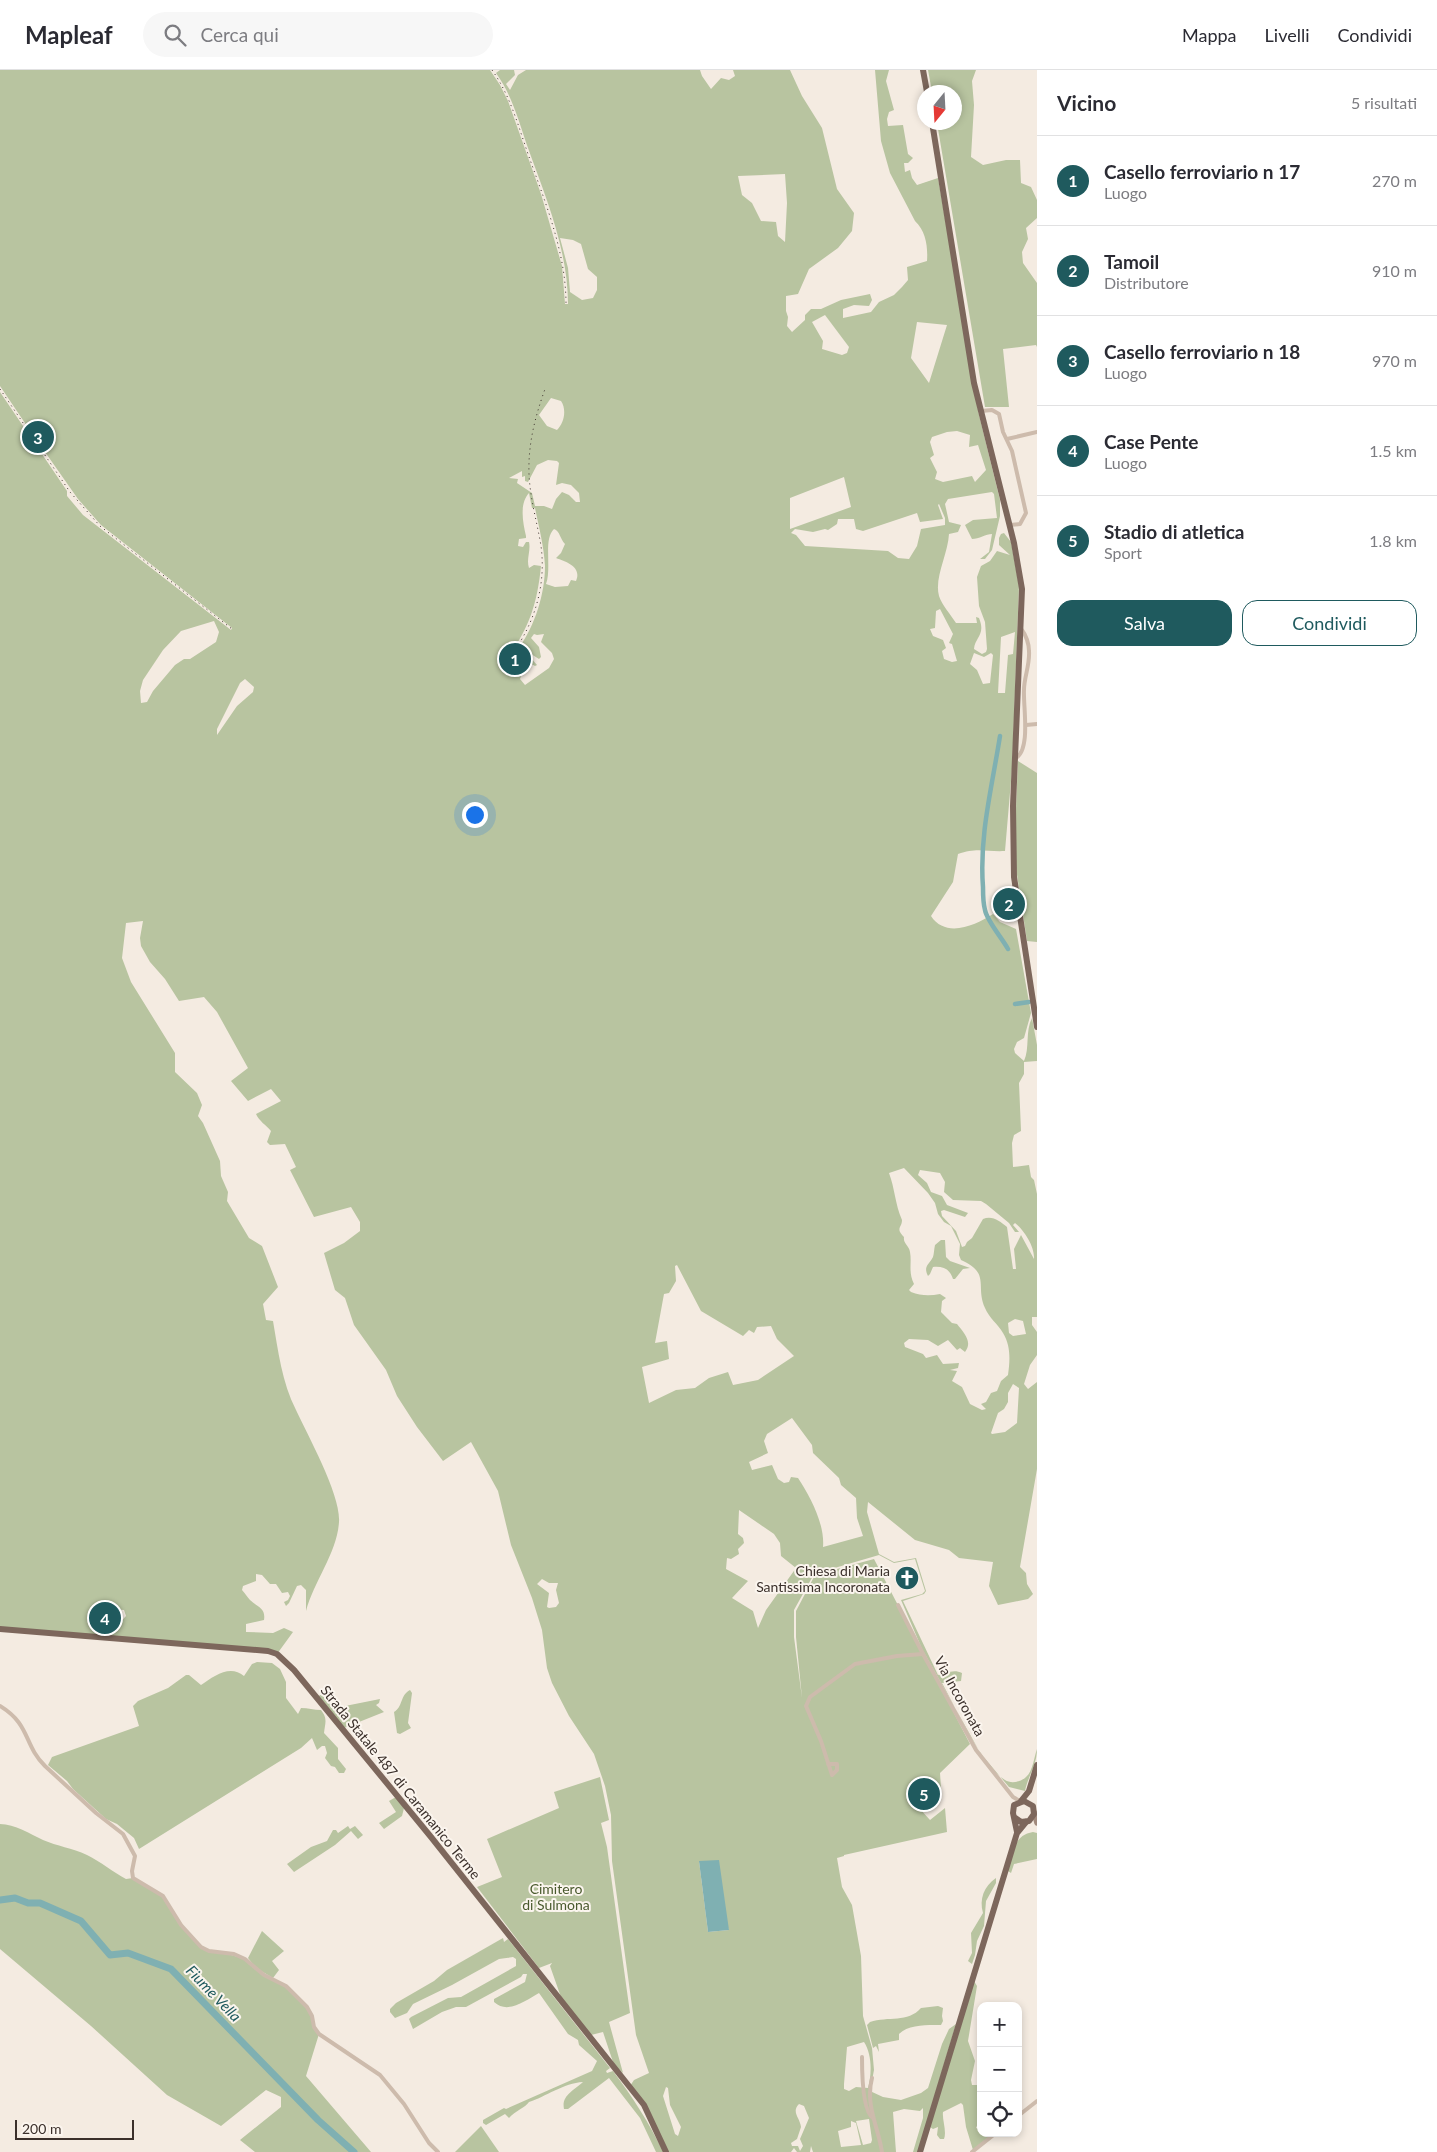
<!DOCTYPE html>
<html lang="it">
<meta charset="utf-8">
<style>
body{margin:0;font-family:Lato,sans-serif;background:#f7f7f7;color:#2b2b33}
.controls{position:absolute;right:15px;bottom:15px;display:grid;overflow:hidden;border-radius:10px;box-shadow:0 2px 8px #0003}
.controls button{width:45px;height:45px;display:grid;place-items:center;padding:0;border:0;border-bottom:1px solid #e1e1e2;background:#fff;color:#2b2b33;font:25px sans-serif}
.compass{position:absolute;left:917px;top:15px;width:45px;height:45px;border-radius:50%;background:#fff;box-shadow:0 2px 8px #0003;rotate:198deg}
.scale{position:absolute;left:15px;bottom:12px;width:119px;box-sizing:border-box;padding-left:5px;border:2px solid #3b302b;border-top:0;font-size:14px;line-height:18px;white-space:nowrap;color:#3b302b;-webkit-text-stroke:4px #fbf5ee;paint-order:stroke}
.you{position:absolute;left:474px;top:744px;width:18px;height:18px;margin:-12px;border:4px solid #fff;border-radius:50%;background:#1a73e8;box-shadow:0 0 0 8px #1a73e833}
.badge{display:grid;place-items:center;width:32px;height:32px;border-radius:50%;background:#1f5a5e;color:#fff;font-size:16px;font-weight:700}
.pin{position:absolute;translate:-50% -50%;border:2px solid #fff;box-shadow:0 1px 5px #0006}
.list{margin:0;padding:0;list-style:none}
h2{display:flex;justify-content:space-between;align-items:center;height:65px;margin:0;padding:0 20px;font-size:21px}
h2 small{font-size:16px;font-weight:400;color:#7c7c81}
.list li{display:grid;grid-template-columns:32px 1fr auto;gap:15px;align-items:center;box-sizing:border-box;height:90px;padding:0 20px;border-top:1px solid #e1e1e2}
.list b{display:block;font-size:19px;white-space:nowrap}
.list p{margin:0;font-size:16px;white-space:nowrap;color:#7c7c81}
.list em{font-size:16px;font-style:normal;color:#7c7c81}
.actions{display:flex;gap:10px;padding:15px 20px}
.actions a{flex:1;padding:11px 0;border:1px solid #1f5a5e;border-radius:15px;text-align:center;font-size:18px;color:#1f5a5e}
.actions .main{background:#1f5a5e;color:#fff}
.icon{flex:none;width:28px;height:28px;fill:none;stroke:currentColor;stroke-width:2;stroke-linecap:round;stroke-linejoin:round}
.map{position:relative;flex:none;width:1037px;height:2082px;overflow:hidden}
header{display:flex;align-items:center;gap:30px;box-sizing:border-box;height:70px;padding:0 25px;background:#fff;border-bottom:1px solid #e1e1e2}
header strong{font-size:24px}
nav{display:flex;gap:28px;margin-inline-start:auto;font-size:18px}
.search{width:350px;height:45px;background:#f7f7f7;display:flex;align-items:center;gap:12px;box-sizing:border-box;padding:0 18px;border-radius:28px;color:#7c7c81;font-size:19px}
main{display:flex}
aside{flex:1;background:#fff}
.map>svg:first-child{display:block}
.green{fill:#b8c4a0;fill-rule:evenodd}
.water{fill:#7fb0b2}
.lines{fill:none;stroke-linecap:round;stroke-linejoin:round}
.stream{stroke:#7fb0b2;stroke-width:1}
.canal{stroke:#7fb0b2;stroke-width:4.5}
.river{stroke:#7fb0b2;stroke-width:7}
.minor{stroke:#cdbbac;stroke-width:4}
.secondary{stroke:#a18a7d;stroke-width:5.5}
.primary{stroke:#7d675c;stroke-width:6}
.rail{stroke:#3b302b;stroke-width:1;stroke-dasharray:1 4;stroke-linecap:butt}
.labels{text-anchor:middle;dominant-baseline:central;stroke-width:4;stroke-linejoin:round;paint-order:stroke}
.poi-label{font-size:14px;fill:#3b302b;stroke:#fbf5ee;text-anchor:end}
.street-label{font-size:14px;fill:#3b302b;stroke:#fbf5ee}
.park-label{font-size:14px;fill:#4a5a2e;stroke:#fbf5ee}
.water-label{font-size:15px;font-style:italic;fill:#1f5a5e;stroke:#fbf5ee}
</style>
<header>
<strong>Mapleaf</strong>
<div class="search"><svg class="icon" aria-label="search" viewBox="0 0 24 24"><circle cx="10" cy="10" r="6"/><path d="M15 15l6 6"/></svg>Cerca qui</div>
<nav><a>Mappa</a><a>Livelli</a><a>Condividi</a></nav>
</header>
<main>
<div class="map">
<svg width="1037" height="2082" viewBox="0 0 1037 2082">
<rect width="100%" height="100%" fill="#f4ebe1"/>
<!-- green -->
<g class="green">
<path d="M0,0H490L500,15L508,31L541,124L562,196L565,234H568C568,180 546,128 528,78C519,52 512,25 496,3L500,0H514L515,5L506,14L510,20L518,5L526,0H700L702,6L711,19L721,8L729,10L735,6L733,0H790L802,26L822,58L837,119L854,143L852,161L838,178L809,199L798,224L786,226V241L788,247L787,256L792,262L805,250V245L811,239H821L841,230L870,224L872,230L869,236L854,235L843,239V248L871,242L879,232L894,225L902,217L908,210L907,197L927,191C928,177 926,161 915,151L890,103L881,71L875,0H889L886,11L894,40L889,42L887,49L888,56L903,55L908,84L913,88L908,93H904L905,102L910,100L912,108L917,115L938,108L979,345L1000,430V446L992,480L985,489H980L989,482L992,464C986,464 979,469 972,469L965,455L973,450L997,448L994,424L992,422L948,429L945,434L949,452L961,455L958,462L949,464C948,484 934,508 939,526C942,535 951,545 956,553H977L976,547L979,548C986,565 975,567 974,579L982,584L986,582L987,579L985,552L979,536L977,507L981,496L990,491L997,481L1010,485L999,475V468L1001,464L1004,463L1011,472L1019,516L1012,699L1005,781C986,782 977,777 958,784L953,812L931,846C946,869 976,855 993,844L1000,852L1016,859L1031,943L1024,968L1017,972L1014,979L1015,983L1024,991C1030,978 1025,961 1032,948L1037,975V991L1024,992V1004L1019,1013L1021,1061L1014,1065L1012,1073L1013,1097L1029,1095L1031,1107L1034,1110L1037,1124V1247H1032V1255L1037,1262V1285L1030,1295L1024,1314L1028,1319L1037,1312V1399L1020,1497L1026,1503L1027,1514L1033,1524L1028,1529L998,1535L989,1516L993,1492L959,1488L949,1480L915,1470L868,1432L867,1442L879,1484L894,1492L916,1488L926,1521L924,1524L903,1531L938,1605C946,1603 954,1599 962,1603L961,1611L942,1613C956,1638 982,1696 1005,1710C1011,1714 1021,1712 1026,1707C1033,1701 1034,1687 1037,1679C1037,1695 1028,1706 1025,1721L1009,1717L981,1684L922,1579L901,1530L922,1524L925,1521L915,1489L894,1493L879,1485L814,1504L794,1540V1567L802,1628L796,1567V1541L815,1505L874,1489L970,1674L940,1703L941,1718L920,1739L930,1750L945,1738L947,1762L844,1785V1786L837,1788L842,1817L852,1835L861,1886L863,1946L872,1978L874,2000L870,2021L883,2027L901,2030L921,2023L928,2018L942,1974L949,1959L956,1954L918,2082H913L923,2048V2038L920,2041L904,2039L893,2042L896,2082H813L811,2076L810,2082H797L794,2078L791,2082H666L652,2052L630,2016L634,2010L649,2003L636,1965L612,1791L611,1745L605,1716L594,1684L569,1646L552,1613L547,1598L542,1560L532,1528L511,1475L498,1421L471,1372L443,1391L417,1357L397,1326L386,1300L354,1255L345,1228L335,1220L324,1183L344,1173L360,1161V1152L351,1137L314,1147L290,1100L296,1097L285,1074L270,1075L267,1072L271,1061C266,1055 259,1051 256,1044L281,1031L271,1019L248,1031L231,1011L248,998L217,942L204,927L179,931L165,909L150,892L141,876L140,868L143,851L126,853L122,888L131,912L175,983V1002L197,1023L202,1035L198,1046L203,1053L220,1091L221,1106L228,1122L227,1131L249,1168L262,1176L278,1217L263,1234L266,1250L273,1251C278,1280 282,1313 296,1340C308,1366 341,1425 339,1452C337,1483 314,1511 306,1541V1520L301,1515L297,1516L289,1533L286,1536L284,1532L288,1530L290,1526L288,1522L282,1523L276,1514H270L262,1505L256,1504V1511L243,1516L242,1520C245,1523 247,1527 250,1530C257,1537 266,1538 264,1550L246,1554V1562L273,1563L284,1558L293,1562L277,1584L0,1559V322L67,421V426L83,445L231,560L232,558L101,455L78,429L38,372L45,368L41,361L33,365L0,316ZM785,104L787,133L785,172L778,166L776,152L761,151L752,133L742,125L738,106ZM560,168L573,170L581,174L588,199L597,207V220L593,228L582,230L570,222L568,198ZM825,245L849,277L847,283L842,285L822,279L823,271L812,252ZM917,252L947,255L929,313L911,288ZM551,328L561,331C567,340 564,353 557,360L547,356L539,345ZM957,361L970,365L969,377L978,375L986,400L975,412L972,406L943,412L935,409L937,402L930,388L934,385L930,372L932,367L947,362ZM548,390L557,391L559,393L556,415L562,413L571,415L579,423L580,432H576L569,425L562,422L556,429L552,439L544,436H535L532,423L517,413L518,409L509,408L522,401V407L525,406V411L528,412L537,395ZM844,407L851,437L790,459V428ZM529,423L532,438H535C539,457 544,477 545,496C545,524 535,555 519,578L521,579L517,585L519,587L515,594L509,590L502,599L500,596C527,565 537,537 541,496L534,495L529,498C526,489 531,481 529,472H526L523,477L518,476L519,469L526,468V466C523,453 519,434 529,423ZM939,434L945,448V455L921,459L917,476L909,489L898,488L888,481L805,476L796,465L791,463L795,459L813,462L825,459L828,460L837,454L838,449H854L856,459L863,461L917,443L920,452L943,449L938,435ZM554,459C560,461 560,469 565,474L561,483L556,488C567,492 582,497 576,511L571,510L568,516L555,517L546,514C552,498 543,469 554,459ZM940,539L953,564L949,573L952,574L957,591L952,592L944,589L942,581L946,578L943,570L933,566L930,559L935,558L936,541ZM214,551L219,562L216,572L190,589H184L175,595L153,621L147,632L141,633L140,621L143,610L163,580L181,561ZM1015,562L1013,584L1008,585L1005,623H998L1001,567ZM534,564L537,565L544,564L541,572L552,583L554,589L549,598L525,615L520,609L526,593L528,592L535,596L537,595L529,586L531,584L539,589L541,587L539,577L531,568ZM974,583L984,587L991,583L993,585L990,613L983,614L977,600L970,594ZM245,609L254,617L253,622L237,636L217,665V659L240,613ZM904,1098L928,1123L935,1133L938,1144L944,1152L951,1156L960,1174L959,1185L961,1190C991,1203 975,1216 985,1238C989,1248 998,1254 1003,1263C1011,1276 1010,1291 1008,1305L1001,1311L997,1321L991,1323L986,1332L981,1334L986,1339L982,1340L970,1334L962,1317L952,1311L957,1301L950,1300L958,1298L959,1293L943,1294L937,1285L926,1288L923,1284L905,1277L904,1273L909,1269L928,1270L938,1276L948,1270L957,1280L960,1278L965,1282C973,1272 964,1263 957,1254L952,1253L941,1242L942,1231L946,1228L940,1224C930,1226 921,1226 911,1222L909,1220L914,1214C908,1202 912,1193 910,1182C909,1175 903,1174 904,1167C895,1158 902,1158 902,1150C895,1134 895,1119 889,1103ZM920,1100L940,1103L945,1112L944,1122L953,1130L981,1131L986,1134L1009,1153L1015,1162H1019L1013,1155L1015,1153C1024,1160 1035,1177 1034,1189L1021,1165L1014,1179L1016,1199H1013L1007,1157C1000,1151 992,1145 983,1149L972,1168L967,1172L965,1176L962,1177L956,1161L942,1146L941,1141L944,1140L965,1147L968,1143L947,1135L942,1126L931,1122L927,1113L918,1105ZM677,1195L701,1241L743,1266L749,1260L754,1263L757,1257L771,1256L777,1269L794,1286L758,1310L733,1315L728,1302L709,1308L695,1318L676,1320L649,1333L642,1297L669,1289L667,1271L655,1273L664,1224L669,1223L676,1211L675,1196ZM1015,1249L1023,1251L1026,1264L1013,1266L1009,1263L1008,1253ZM1013,1314L1019,1318L1017,1353L1005,1362L992,1364L991,1363L998,1343L1004,1339L1008,1332V1323ZM792,1348L812,1375L813,1383L839,1408L841,1415L856,1428L857,1448L863,1466L823,1477C825,1454 810,1426 798,1408L791,1407L789,1412L784,1413L778,1409L772,1395L752,1400L749,1392L768,1383L764,1371L767,1364ZM739,1440L774,1464L780,1473L781,1486L796,1498L766,1540L758,1558L753,1541L732,1528L748,1511L726,1499L727,1488L731,1489L739,1484L738,1479L744,1473L743,1468L738,1464ZM542,1509L549,1513H558L556,1520L559,1533L556,1537L549,1538L547,1537L549,1523L537,1514ZM101,1538L124,1540L126,1546L116,1557L103,1558L100,1554L99,1539ZM699,1791L729,1860L708,1862ZM864,1972C872,1984 872,2004 868,2018L856,2017L849,2021L844,2019V2014L847,1977ZM666,2017L668,2018L670,2035L681,2057L678,2066L675,2064L663,2026ZM799,2034L804,2036L809,2048L800,2069L803,2076L800,2081L798,2076H792L791,2073L797,2069L801,2057C800,2048 791,2042 799,2034ZM869,2049L872,2070L871,2073L863,2075L856,2051ZM851,2051L856,2053L861,2075L841,2077L838,2061L851,2057Z"/>
<polygon points="928,0 976,0 972,11 974,35 971,87 983,95 1006,90 1020,90 1021,113 1031,117 1037,130 1037,148 1026,158 1028,169 1022,182 1023,193 1037,213 1037,277 1036,275 1003,279 1009,337 985,337 937,53 954,52 954,22 932,22"/>
<polygon points="1018,691 1037,703 1037,872 1027,871 1016,798 1015,760"/>
<path d="M941,1170H945L946,1187L950,1191L970,1198L963,1199L955,1209H953C950,1199 943,1196 933,1197L930,1204L928,1206C923,1196 929,1195 933,1187C934,1184 934,1179 935,1175Z"/>
<path d="M257,1592L272,1593L280,1599L286,1612V1628L298,1644L301,1638C308,1638 314,1640 321,1640C328,1649 325,1653 324,1663L338,1678V1689L346,1699L344,1703H339L335,1697L331,1696L325,1688L327,1683L325,1676H322L317,1680L312,1668L301,1678L139,1779L134,1768L117,1754L106,1749L73,1719L67,1711L48,1695L52,1687L139,1656L133,1636L138,1631L168,1618L186,1605H189L201,1615C214,1606 230,1594 244,1606L252,1594Z"/>
<path d="M410,1620L412,1623L408,1653L411,1658L400,1664L397,1663L394,1642C403,1637 400,1625 410,1620Z"/>
<polygon points="321,1625 328,1630 335,1638 380,1629 379,1633 376,1635 384,1642 344,1658 318,1626"/>
<polygon points="600,1707 609,1750 601,1753 607,1777 630,1943 609,1952 623,2003 614,1995 603,1962 591,1965 562,1930 550,1896 552,1893 539,1898 477,1817 502,1807 487,1769 559,1738 554,1722"/>
<polygon points="396,1727 404,1738 402,1746 384,1759 379,1753 396,1742 389,1731"/>
<path d="M0,1754C15,1754 30,1764 43,1770C57,1776 72,1778 87,1785C101,1792 113,1802 126,1809L133,1808L163,1826L175,1846L201,1877L209,1881L221,1882L245,1889L258,1901L286,1916L307,1937L312,1946L314,1957L319,1964L306,2006L371,2082H255L240,2070L281,2037V2027L266,2020L221,2056L167,2025L91,1956L0,1879Z"/>
<polygon points="348,1756 350,1759 355,1756 363,1765 358,1769 351,1761 335,1775 294,1802 287,1794 311,1777 327,1771 333,1760 336,1760 338,1763"/>
<path d="M1033,1762L1037,1763V1789L1014,1794L1011,1803L1008,1801C1012,1785 1013,1765 1033,1762Z"/>
<path d="M996,1808V1813L986,1831L984,1856L977,1871L975,1885L972,1894L968,1891L972,1883L971,1863L983,1843C979,1829 984,1816 996,1808Z"/>
<polygon points="262,1861 284,1881 272,1891 279,1900 273,1908 256,1898 248,1888"/>
<path d="M503,1868L504,1872L508,1869L610,1998L606,2001L607,2003L613,2001C633,2028 649,2052 663,2082H656L640,2048L609,2008L568,2039H564C561,2025 575,2020 583,2012C564,2013 545,2027 529,2032C526,2037 515,2041 509,2048L505,2044L486,2055L483,2053V2050L504,2038L506,2039L592,2001L597,1991L579,1975L578,1970L568,1964L539,1923C526,1930 508,1945 494,1932V1929L525,1912L527,1904H523L521,1907L466,1937H456L442,1942L413,1959L409,1949L411,1947L448,1928L461,1927L516,1896V1889L513,1887L499,1889L452,1915L413,1934L407,1943L395,1948L390,1942V1939L396,1933L434,1911L447,1900Z"/>
<path d="M974,1911L977,1916L968,1971L975,1991L971,2010L972,2015H977L981,2004V2047L976,2058L981,2060V2063H989L991,2066L973,2080L966,2057L963,2035L961,2033L943,2042C942,2050 947,2061 944,2069H940L937,2065L938,2057L933,2059L930,2057Z"/>
<path d="M938,1936L943,1938L942,1946L943,1951L941,1955C928,1955 909,1954 899,1964V1970L878,1974L879,1982L876,1976L873,1978L867,1955L870,1952C888,1946 908,1953 921,1938Z"/>
<polygon points="481,2056 499,2082 455,2082"/>
</g>
<!-- water -->
<polygon class="water" points="719,1790 729,1860 708,1862 699,1791"/>
<g class="lines">
<!-- stream -->
<polyline class="stream" points="1018,1972 1020,1971"/>
<!-- canal -->
<g class="canal">
<path d="M1000,666C992,717 979,766 983,817C983,825 983,833 985,840C987,851 1002,868 1008,879"/>
<polyline points="1015,934 1029,932"/>
</g>
<!-- river -->
<polyline class="river" points="0,1830 15,1828 28,1833 40,1833 81,1851 110,1885 128,1883 171,1899 318,2050 354,2082"/>
<!-- minor -->
<g class="minor">
<polyline points="981,341 992,340 999,344 1003,362 1012,381 1026,443 1020,454 1010,455"/>
<polyline points="1007,369 1037,362"/>
<polyline points="1026,655 1037,654"/>
<path d="M1016,688C1031,679 1023,636 1024,620C1024,607 1030,595 1029,581C1029,574 1026,565 1022,560"/>
<polyline points="898,1535 923,1584 976,1680 1013,1727 1020,1731"/>
<path d="M0,1636C31,1655 23,1674 45,1696L96,1743L123,1764L135,1786L132,1801L133,1808L163,1826L181,1855L201,1877L209,1881L234,1884L245,1889L264,1905L286,1916L307,1937L312,1946L314,1957L319,1964L380,2005L404,2034L429,2073L438,2082"/>
<polyline points="828,1694 837,1694 837,1700 832,1705 821,1671 806,1636 810,1627 855,1594 897,1586 923,1584"/>
<path d="M862,1987C862,2000 862,2041 873,2048"/>
<path d="M872,2008C865,2035 878,2056 882,2082"/>
<polyline points="1018,2046 1037,2031"/>
<polyline points="972,2082 996,2063"/>
</g>
<!-- secondary -->
<polyline class="secondary" points="1034,1742 1037,1753"/>
<!-- primary -->
<g class="primary">
<polyline points="923,0 927,22"/>
<polyline points="932,52 974,313 1014,473 1022,519 1013,736 1014,807 1037,957"/>
<polyline points="0,1559 268,1581 277,1584 294,1600 431,1767 644,2035 666,2082"/>
<polyline points="1021,1731 1029,1721 1037,1695"/>
<polyline points="1014,1747 1021,1752 1029,1751 1034,1744 1033,1736 1024,1731 1014,1735 1013,1743 1017,1762"/>
<polyline points="920,2082 1017,1763 1026,1752"/>
</g>
<!-- rail -->
<g class="rail">
<path d="M492,0C510,25 518,55 528,84C545,132 566,182 566,234"/>
<polyline points="0,319 70,422 100,456 232,559"/>
<path d="M501,598C531,564 547,521 541,476C537,452 530,428 529,404C528,374 535,347 545,319"/>
</g>
</g>
<!-- icons -->
<defs>
<g id="church-disc" transform="scale(1.25)"><circle r="9.5" fill="#1f5a5e" stroke="#fbf5ee"/><path d="M-1.2-6h2.4v3.5h3.3v2.4h-3.3V6h-2.4V-.1h-3.3v-2.4h3.3Z" fill="#fff"/></g>
</defs>
<g fill-rule="evenodd">
<use href="#church-disc" x="907" y="1508"/>
</g>
<g class="labels">
<!-- poi labels -->
<g class="poi-label">
<text x="890" y="1500">Chiesa di Maria<tspan x="890" dy="16">Santissima Incoronata</tspan></text>
</g>
<!-- street labels -->
<g class="street-label">
<text transform="translate(960 1626) rotate(61)">Via Incoronata</text>
<text transform="translate(401 1712) rotate(51)">Strada Statale 487 di Caramanico Terme</text>
</g>
<!-- park labels -->
<g class="park-label">
<text x="556" y="1818">Cimitero<tspan x="556" dy="16">di Sulmona</tspan></text>
</g>
<!-- water labels -->
<g class="water-label">
<text transform="translate(214 1923) rotate(46)">Fiume Vella</text>
</g>
</g>
</svg>
<div class="controls">
<button>+</button>
<button>−</button>
<button><svg class="icon" aria-label="locate" viewBox="0 0 24 24"><circle cx="12" cy="12" r="6"/><path d="M12 2v4M12 18v4M2 12h4M18 12h4"/></svg></button>
</div>
<svg class="compass" viewBox="-18 -18 36 36"><path d="M0-13l5 13h-10z" fill="#e53935"/><path d="M0 13l5-13h-10z" fill="#7c7c81"/></svg>
<div class="scale">200 m</div>
<div class="you"></div>
<div class="pin badge" style="left:515px;top:589px">1</div>
<div class="pin badge" style="left:1009px;top:834px">2</div>
<div class="pin badge" style="left:38px;top:367px">3</div>
<div class="pin badge" style="left:105px;top:1548px">4</div>
<div class="pin badge" style="left:924px;top:1724px">5</div>
</div>
<aside>
<h2>Vicino<small>5 risultati</small></h2>
<ul class="list">
<li><span class="badge">1</span><div><b>Casello ferroviario n 17</b><p>Luogo</p></div><em>270 m</em></li>
<li><span class="badge">2</span><div><b>Tamoil</b><p>Distributore</p></div><em>910 m</em></li>
<li><span class="badge">3</span><div><b>Casello ferroviario n 18</b><p>Luogo</p></div><em>970 m</em></li>
<li><span class="badge">4</span><div><b>Case Pente</b><p>Luogo</p></div><em>1.5 km</em></li>
<li><span class="badge">5</span><div><b>Stadio di atletica</b><p>Sport</p></div><em>1.8 km</em></li>
</ul>
<div class="actions"><a class="main">Salva</a><a>Condividi</a></div>
</aside>
</main>
